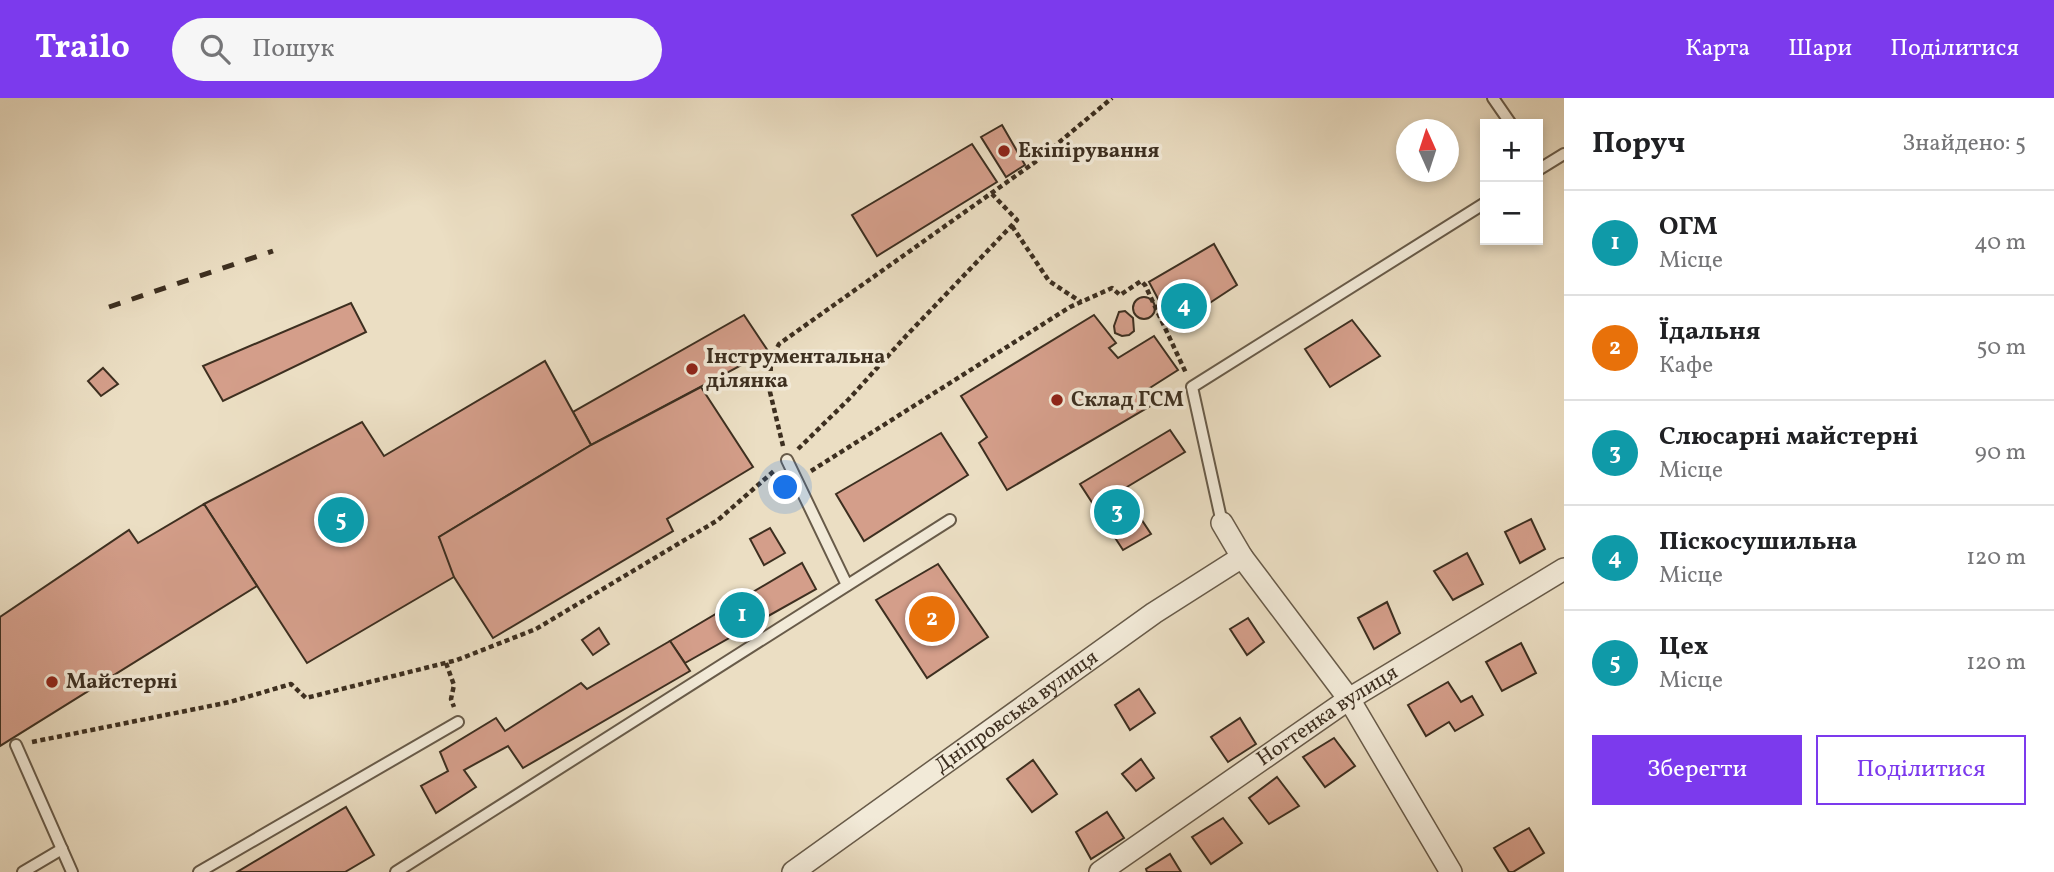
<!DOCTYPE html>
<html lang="uk">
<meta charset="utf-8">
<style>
body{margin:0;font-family:Vollkorn,serif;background:#f6f6f6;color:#202124}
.controls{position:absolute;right:21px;top:21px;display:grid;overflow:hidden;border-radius:0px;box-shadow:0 4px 10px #0003}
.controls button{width:63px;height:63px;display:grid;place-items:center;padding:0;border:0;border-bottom:2px solid #e0e0e0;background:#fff;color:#202124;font:35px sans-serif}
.compass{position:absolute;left:1396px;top:21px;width:63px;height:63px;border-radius:50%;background:#fff;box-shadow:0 4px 10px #0003;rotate:357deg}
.you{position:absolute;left:786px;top:390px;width:24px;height:24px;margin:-18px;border:5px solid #fff;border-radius:50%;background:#1a73e8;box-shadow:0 0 0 10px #1a73e833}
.badge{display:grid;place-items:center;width:46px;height:46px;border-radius:50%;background:#7c3aed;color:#fff;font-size:23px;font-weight:700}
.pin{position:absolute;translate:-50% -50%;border:4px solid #fff;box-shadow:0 2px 7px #0006}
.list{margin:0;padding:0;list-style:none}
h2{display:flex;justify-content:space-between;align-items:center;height:91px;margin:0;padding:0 28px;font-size:30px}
h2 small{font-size:23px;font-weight:400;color:#757577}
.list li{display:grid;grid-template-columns:46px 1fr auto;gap:21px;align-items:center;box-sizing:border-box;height:105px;padding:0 28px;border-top:2px solid #e0e0e0}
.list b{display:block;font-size:26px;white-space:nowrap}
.list p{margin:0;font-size:23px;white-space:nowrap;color:#757577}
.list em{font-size:23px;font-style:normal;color:#757577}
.actions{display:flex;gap:14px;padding:21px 28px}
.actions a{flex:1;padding:16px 0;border:2px solid #7c3aed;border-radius:0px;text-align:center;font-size:24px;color:#7c3aed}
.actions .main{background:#7c3aed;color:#fff}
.icon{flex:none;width:38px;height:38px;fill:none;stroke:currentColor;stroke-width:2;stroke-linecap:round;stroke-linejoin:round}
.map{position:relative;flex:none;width:1564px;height:774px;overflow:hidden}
header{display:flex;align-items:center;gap:42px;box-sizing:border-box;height:98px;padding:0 35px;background:#7c3aed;color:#fff}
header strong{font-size:33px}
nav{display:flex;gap:38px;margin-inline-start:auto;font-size:24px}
.search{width:490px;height:63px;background:#f6f6f6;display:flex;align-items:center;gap:18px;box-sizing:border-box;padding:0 24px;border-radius:38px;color:#757577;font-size:26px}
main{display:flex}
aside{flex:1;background:#fff}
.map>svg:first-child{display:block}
.building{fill:#d49e8a;stroke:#3d2f20;stroke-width:2}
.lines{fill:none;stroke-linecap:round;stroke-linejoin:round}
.lane-casing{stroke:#685b49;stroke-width:14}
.street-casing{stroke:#685b49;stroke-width:24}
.path{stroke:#3d2f20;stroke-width:4.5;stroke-dasharray:5 3.5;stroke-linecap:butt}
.lane{stroke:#f2ead8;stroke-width:10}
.street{stroke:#f2ead8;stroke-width:21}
.rail{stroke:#3d2f20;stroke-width:5;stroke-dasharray:12 12;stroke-linecap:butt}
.poi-dot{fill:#8f2418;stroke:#f2ead8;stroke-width:2.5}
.labels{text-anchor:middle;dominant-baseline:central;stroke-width:7;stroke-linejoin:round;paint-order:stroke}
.poi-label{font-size:21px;font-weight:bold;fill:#3d2f20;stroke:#f2ead8;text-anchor:start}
.street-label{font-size:21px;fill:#3d2f20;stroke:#f2ead8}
</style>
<header>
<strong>Trailo</strong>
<div class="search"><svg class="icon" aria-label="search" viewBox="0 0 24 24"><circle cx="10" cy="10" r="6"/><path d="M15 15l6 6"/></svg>Пошук</div>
<nav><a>Карта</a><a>Шари</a><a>Поділитися</a></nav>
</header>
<main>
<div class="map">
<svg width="1564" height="774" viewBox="0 0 1564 774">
<rect width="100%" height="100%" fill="#ebdec3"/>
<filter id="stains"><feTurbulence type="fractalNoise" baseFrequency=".00286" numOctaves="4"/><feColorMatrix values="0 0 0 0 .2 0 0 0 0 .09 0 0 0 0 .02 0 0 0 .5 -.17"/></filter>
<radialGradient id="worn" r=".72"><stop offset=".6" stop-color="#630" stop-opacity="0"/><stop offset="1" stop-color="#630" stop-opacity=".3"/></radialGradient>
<!-- building -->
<g class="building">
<polygon points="1002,27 1025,67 1006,79 981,39"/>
<polygon points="972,46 997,84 877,158 852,117"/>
<polygon points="1214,146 1237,187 1173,229 1149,184"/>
<circle cx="1144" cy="210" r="11"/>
<polygon points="351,205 366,234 223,303 203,268"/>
<polygon points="1125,213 1133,220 1134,233 1129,237 1122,238 1115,235 1114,228 1119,214"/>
<polygon points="744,217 768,253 591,347 573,314"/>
<polygon points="1094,217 1116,245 1109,250 1118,260 1154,238 1178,272 1145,293 1152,307 1007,392 979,345 987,339 961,298"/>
<polygon points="1352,222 1380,258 1330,289 1305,251"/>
<polygon points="545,263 591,347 439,439 459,476 307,565 204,406 362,324 384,358"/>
<polygon points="103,270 118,286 101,298 88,283"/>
<polygon points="701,289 753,369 667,421 673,433 493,540 454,479 439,439 591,347"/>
<polygon points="1170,332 1185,354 1122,392 1151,436 1123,452 1080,386"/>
<polygon points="941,335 968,377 864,443 836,396"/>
<polygon points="204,406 257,488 0,648 0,519 129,432 138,445"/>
<polygon points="1531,421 1545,451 1520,465 1505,434"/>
<polygon points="770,430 785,455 764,467 750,441"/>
<polygon points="1467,455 1483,486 1453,502 1434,473"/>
<polygon points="802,465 816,491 685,565 670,543"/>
<polygon points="938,466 988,539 927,580 876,502"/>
<polygon points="1387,504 1400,535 1374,551 1358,520"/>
<polygon points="1248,520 1264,544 1247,557 1230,531"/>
<polygon points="599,530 609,546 593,557 582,542"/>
<polygon points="670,543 690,573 523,670 508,648 464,672 476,689 436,715 421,688 448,673 440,654 496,620 505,633 581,585 587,591"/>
<polygon points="1521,545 1536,575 1502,593 1486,564"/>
<polygon points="1448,584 1461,604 1472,598 1483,617 1455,633 1449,624 1426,638 1408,607"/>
<polygon points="1139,591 1155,615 1130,632 1115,607"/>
<polygon points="1240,620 1256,646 1228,664 1211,639"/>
<polygon points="1334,640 1355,668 1325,689 1303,659"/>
<polygon points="1141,661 1154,680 1136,693 1122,676"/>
<polygon points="1033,662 1057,696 1032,714 1007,681"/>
<polygon points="1277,679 1299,708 1269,726 1249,700"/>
<polygon points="346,709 374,757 345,774 237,774"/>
<polygon points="1107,714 1124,740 1091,761 1076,734"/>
<polygon points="1223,720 1242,745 1211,766 1192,739"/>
<polygon points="1529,730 1544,755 1513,774 1509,774 1494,750"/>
<polygon points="1170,756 1181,774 1147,774 1146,771"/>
</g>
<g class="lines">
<!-- lane casing -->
<g class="lane-casing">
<g id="lane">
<polyline points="1493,0 1511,26"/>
<polyline points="1538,72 1564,56"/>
<polyline points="787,362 847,487"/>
<polyline points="1222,425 1192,289 1485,105"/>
<polyline points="16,647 72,774"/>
<polyline points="23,774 62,751"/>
<polyline points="199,774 458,624"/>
<polyline points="396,774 950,422"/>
</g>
</g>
<!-- street casing -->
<g class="street-casing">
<g id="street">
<polyline points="1222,425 1242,459 1349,601 1451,774"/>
<path id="s1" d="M793,774L1154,515L1242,459"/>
<path id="s2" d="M1100,774L1349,601L1564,471"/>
</g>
</g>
<!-- path -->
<g class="path">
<polyline points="1012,128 1049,183 1081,204"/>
<polyline points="783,348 770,294 771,262 779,246 1038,62 1112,0"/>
<polyline points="798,351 848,302 906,238 1017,122 992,96"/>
<polyline points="811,373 1070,209 1112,190 1120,197 1141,183 1145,187 1186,275"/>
<polyline points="446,565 454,587 451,601 454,609"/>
<polyline points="32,644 230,604 291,586 306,600 457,562 536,531 718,422 774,373"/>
</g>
<!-- lane -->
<use href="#lane" class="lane"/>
<!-- street -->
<use href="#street" class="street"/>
<!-- rail -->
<polyline class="rail" points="109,209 273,153"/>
</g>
<!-- markers -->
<g class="poi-dot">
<circle cx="1004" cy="53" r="7"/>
<circle cx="692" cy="271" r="7"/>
<circle cx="1057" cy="302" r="7"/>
<circle cx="52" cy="584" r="7"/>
</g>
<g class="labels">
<!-- poi labels -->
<g class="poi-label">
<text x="1018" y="53">Екіпірування</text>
<text x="706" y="259">Інструментальна<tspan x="706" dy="24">ділянка</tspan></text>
<text x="1071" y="302">Склад ГСМ</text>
<text x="66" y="584">Майстерні</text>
</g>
<!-- street labels -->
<g class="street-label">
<text stroke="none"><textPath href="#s1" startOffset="275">Дніпровська вулиця</textPath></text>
<text stroke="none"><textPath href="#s2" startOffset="276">Ногтенка вулиця</textPath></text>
</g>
</g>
<rect width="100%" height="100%" filter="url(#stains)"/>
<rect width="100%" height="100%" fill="url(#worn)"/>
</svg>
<div class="controls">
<button>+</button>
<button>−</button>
</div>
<svg class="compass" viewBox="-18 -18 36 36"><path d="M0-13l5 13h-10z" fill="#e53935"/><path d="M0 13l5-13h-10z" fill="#757577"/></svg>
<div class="you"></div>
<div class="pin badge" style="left:742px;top:517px;background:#0f9aa8">1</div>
<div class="pin badge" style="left:932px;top:521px;background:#e8710a">2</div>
<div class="pin badge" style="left:1117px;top:414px;background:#0f9aa8">3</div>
<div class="pin badge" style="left:1184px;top:208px;background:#0f9aa8">4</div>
<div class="pin badge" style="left:341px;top:422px;background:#0f9aa8">5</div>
</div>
<aside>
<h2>Поруч<small>Знайдено: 5</small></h2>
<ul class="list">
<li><span class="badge" style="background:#0f9aa8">1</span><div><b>ОГМ</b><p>Місце</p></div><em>40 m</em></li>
<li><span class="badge" style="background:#e8710a">2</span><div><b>Їдальня</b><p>Кафе</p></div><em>50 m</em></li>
<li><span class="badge" style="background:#0f9aa8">3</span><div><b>Слюсарні майстерні</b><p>Місце</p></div><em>90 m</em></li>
<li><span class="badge" style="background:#0f9aa8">4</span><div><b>Піскосушильна</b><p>Місце</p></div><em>120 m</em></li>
<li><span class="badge" style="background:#0f9aa8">5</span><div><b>Цех</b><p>Місце</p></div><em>120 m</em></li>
</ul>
<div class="actions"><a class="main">Зберегти</a><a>Поділитися</a></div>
</aside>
</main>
